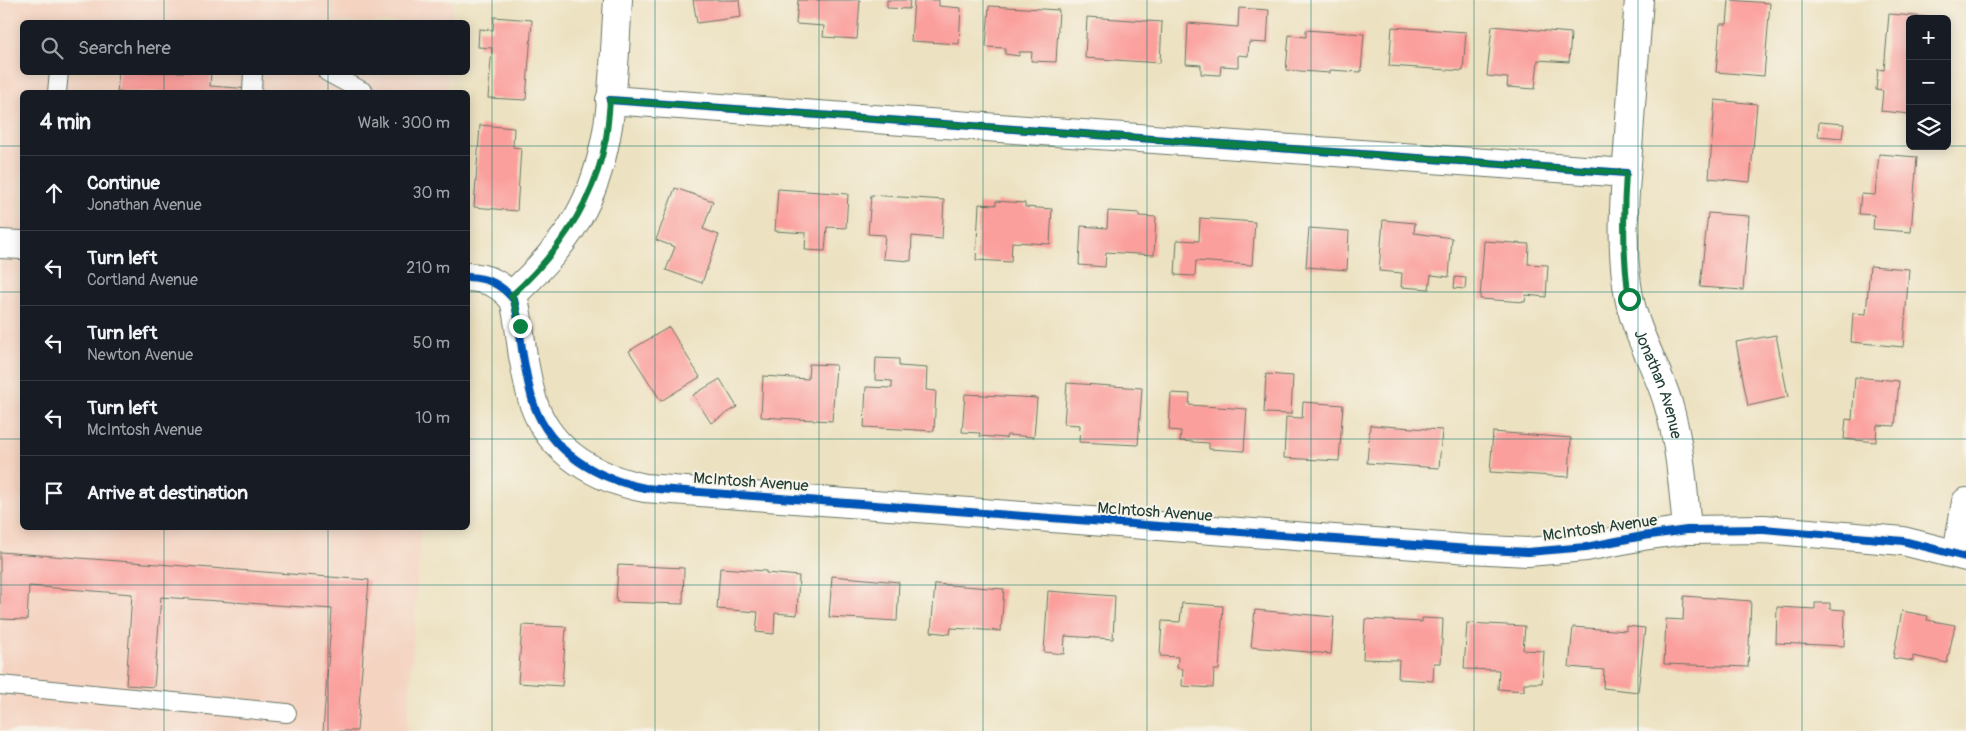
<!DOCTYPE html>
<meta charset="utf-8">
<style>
body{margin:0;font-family:Pangolin,sans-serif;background:#242831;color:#f1f3f6}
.controls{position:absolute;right:15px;top:15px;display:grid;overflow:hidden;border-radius:8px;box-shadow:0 2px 12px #0003}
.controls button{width:45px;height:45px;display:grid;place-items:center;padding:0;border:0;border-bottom:1px solid #363941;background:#171b24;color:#f1f3f6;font:25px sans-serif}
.stop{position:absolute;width:15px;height:15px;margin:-11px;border:4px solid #0b8043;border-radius:50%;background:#fff}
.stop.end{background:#0b8043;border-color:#fff;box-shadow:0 1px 5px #0008}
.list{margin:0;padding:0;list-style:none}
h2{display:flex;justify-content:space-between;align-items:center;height:65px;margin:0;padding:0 20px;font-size:21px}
h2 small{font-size:16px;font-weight:400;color:#9ea1a6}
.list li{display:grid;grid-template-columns:32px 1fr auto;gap:15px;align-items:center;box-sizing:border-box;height:75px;padding:0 20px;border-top:1px solid #363941}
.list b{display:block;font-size:19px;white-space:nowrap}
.list p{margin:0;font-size:16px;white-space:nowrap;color:#9ea1a6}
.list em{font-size:16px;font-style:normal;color:#9ea1a6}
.icon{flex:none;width:28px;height:28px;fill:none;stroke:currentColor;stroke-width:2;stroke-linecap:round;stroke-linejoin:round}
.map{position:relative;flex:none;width:1966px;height:731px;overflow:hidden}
.search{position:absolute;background:#171b24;box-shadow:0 2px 12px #0003;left:20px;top:20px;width:450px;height:55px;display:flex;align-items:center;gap:12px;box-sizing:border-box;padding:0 18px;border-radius:8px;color:#9ea1a6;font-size:19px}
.panel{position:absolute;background:#171b24;box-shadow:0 2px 12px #0003;left:20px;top:90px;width:450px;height:440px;border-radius:8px}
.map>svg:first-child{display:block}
.built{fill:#f4d3c1}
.building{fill:#fb9f9c}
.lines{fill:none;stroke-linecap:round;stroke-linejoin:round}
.service-casing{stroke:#677665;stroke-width:20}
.minor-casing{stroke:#677665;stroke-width:30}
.service{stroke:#fff;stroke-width:18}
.minor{stroke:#fff;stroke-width:28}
.cycleway-casing{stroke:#f7f3e8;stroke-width:11}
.cycleway{stroke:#0057b8;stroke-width:8}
.route{stroke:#0b8043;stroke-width:6}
.grid{fill:none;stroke:#0f766e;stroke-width:1;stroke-opacity:0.55}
.labels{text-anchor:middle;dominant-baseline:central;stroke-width:4;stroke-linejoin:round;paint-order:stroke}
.street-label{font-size:16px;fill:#1f3d34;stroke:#f7f3e8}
</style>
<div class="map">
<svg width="1966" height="731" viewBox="0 0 1966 731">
<rect width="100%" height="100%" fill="#f7f3e8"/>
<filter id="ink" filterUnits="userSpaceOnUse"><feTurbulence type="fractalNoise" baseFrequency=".02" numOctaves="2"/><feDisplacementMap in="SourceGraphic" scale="10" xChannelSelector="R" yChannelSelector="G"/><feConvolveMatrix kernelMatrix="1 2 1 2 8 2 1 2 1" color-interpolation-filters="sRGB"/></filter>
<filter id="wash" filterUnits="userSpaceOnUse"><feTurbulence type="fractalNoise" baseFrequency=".0096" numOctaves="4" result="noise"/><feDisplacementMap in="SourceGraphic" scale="20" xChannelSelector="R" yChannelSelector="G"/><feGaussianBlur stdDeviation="1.12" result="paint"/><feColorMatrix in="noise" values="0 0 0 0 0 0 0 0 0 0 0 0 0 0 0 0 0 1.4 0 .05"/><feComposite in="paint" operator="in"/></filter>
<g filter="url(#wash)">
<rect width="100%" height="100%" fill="#ece1c0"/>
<!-- built -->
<polygon class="built" points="0,0 453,0 451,22 22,22 22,72 448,73 447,92 22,92 22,528 421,528 407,731 0,731"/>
<g id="blocks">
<!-- building -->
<g class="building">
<polygon points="693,0 739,0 741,17 697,23"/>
<polygon points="798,0 860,0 857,39 823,37 824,26 796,24"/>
<polygon points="887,0 910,0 909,9 887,8"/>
<polygon points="914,0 939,0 939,6 961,8 959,44 911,41"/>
<polygon points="1729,0 1770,3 1764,76 1716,72 1720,24 1727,24"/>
<polygon points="989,6 1059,10 1056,62 1031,61 1032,52 1019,52 1019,56 1005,54 1005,48 986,47"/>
<polygon points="1239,8 1269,10 1267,43 1249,42 1248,56 1238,55 1238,67 1221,66 1220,75 1201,74 1201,65 1186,64 1188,23 1238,27"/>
<polygon points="1889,14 1927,17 1927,19 1910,19 1910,114 1881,111 1883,91 1876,90 1878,69 1884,70"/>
<polygon points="494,17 532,20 526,100 488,98 492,48 478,47 479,29 493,30"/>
<polygon points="1087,17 1162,22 1160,63 1085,58"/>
<polygon points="1492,26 1571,33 1569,62 1538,60 1535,89 1507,87 1508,78 1487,76"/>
<polygon points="1392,27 1466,32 1463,71 1389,66"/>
<polygon points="1306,30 1364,34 1361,72 1330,70 1330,73 1286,70 1289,35 1306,37"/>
<polygon points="119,72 211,72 210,86 251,89 250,92 117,92"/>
<polygon points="1715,100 1757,104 1750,182 1709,178"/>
<polygon points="1819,122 1844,124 1842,138 1818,136"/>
<polygon points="480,125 514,128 513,147 521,148 517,211 474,207"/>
<polygon points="1879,154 1917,157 1911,232 1873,229 1874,215 1859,214 1861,194 1875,195"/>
<polygon points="675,188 713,201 703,229 719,235 702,283 666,270 675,247 656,240"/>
<polygon points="778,189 848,194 846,228 827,227 825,251 805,250 806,233 775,231"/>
<polygon points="871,195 944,200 942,239 912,236 911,261 883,259 885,235 868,234"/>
<polygon points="996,201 1025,203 1025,207 1052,209 1050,244 1012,242 1011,262 976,260 979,204 996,205"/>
<polygon points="1108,211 1139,213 1139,216 1156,217 1154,255 1106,252 1105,267 1079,265 1081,226 1107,228"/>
<polygon points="1708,213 1749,216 1743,290 1700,287"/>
<polygon points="1200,218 1255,222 1252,265 1196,261 1195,276 1175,275 1177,240 1199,241"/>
<polygon points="1383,220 1415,223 1414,233 1452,238 1449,277 1431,275 1429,289 1401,287 1402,273 1379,271"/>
<polygon points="1309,228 1349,231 1347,270 1306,267"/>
<polygon points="1484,241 1529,244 1528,264 1548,265 1546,297 1526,295 1525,302 1480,299"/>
<polygon points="1870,266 1909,269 1903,347 1851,342 1853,313 1866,314"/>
<polygon points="1455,277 1466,278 1465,289 1454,288"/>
<polygon points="669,327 700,377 661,401 629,351"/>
<polygon points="1776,335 1788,397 1748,406 1736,342"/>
<polygon points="876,358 899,359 899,366 927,368 926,390 936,391 934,431 864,427 866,387 892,388 892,381 875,380"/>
<polygon points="809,364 836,365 832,421 761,417 763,376 808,379"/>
<polygon points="1266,374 1293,376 1291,414 1264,413"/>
<polygon points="1855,377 1899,381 1895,426 1877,425 1876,442 1844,439 1846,419 1852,420"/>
<polygon points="720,379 737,407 711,423 693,395"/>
<polygon points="1067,383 1142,388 1138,445 1079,442 1080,425 1064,424"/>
<polygon points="1171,393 1190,394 1189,405 1247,409 1244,451 1209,449 1209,443 1180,441 1181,431 1169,430"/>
<polygon points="965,394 1037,398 1034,437 1007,435 1006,438 979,436 980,433 962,432"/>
<polygon points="1303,402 1343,405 1339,461 1284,458 1286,417 1302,418"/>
<polygon points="1370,425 1442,430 1439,468 1367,463"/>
<polygon points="1493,432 1571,438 1569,477 1490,472"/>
<polygon points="0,552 369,580 357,731 323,731 332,609 161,597 154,687 126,685 132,594 29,586 27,620 0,619"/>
<polygon points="618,565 684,568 683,604 616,602"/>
<polygon points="720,568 766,571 766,573 799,576 797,615 775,613 774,634 756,632 758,612 717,609"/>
<polygon points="832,576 899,582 897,621 829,617"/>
<polygon points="935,584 1004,589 1001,631 951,628 950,634 931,632"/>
<polygon points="1048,591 1115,596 1113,639 1065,636 1064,654 1044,652"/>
<polygon points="1684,596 1751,601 1748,667 1664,664 1666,619 1683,620"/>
<polygon points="1182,603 1223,606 1219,670 1214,670 1213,688 1182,686 1183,669 1177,668 1178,657 1160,656 1162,621 1180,622"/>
<polygon points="1815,603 1830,603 1830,609 1845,610 1844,646 1776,643 1777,607 1815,609"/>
<polygon points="1255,610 1334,617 1331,654 1251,647"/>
<polygon points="1902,611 1928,616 1927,620 1955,625 1947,663 1913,656 1913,661 1893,658"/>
<polygon points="1422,618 1443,619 1441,663 1434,663 1433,681 1398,679 1399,660 1363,659 1365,619 1422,622"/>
<polygon points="1467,623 1525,626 1523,650 1544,651 1542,683 1524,683 1524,691 1498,689 1499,670 1464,669"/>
<polygon points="522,625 566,627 562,686 518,683"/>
<polygon points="1626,626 1645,628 1638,692 1603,688 1604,670 1569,667 1573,627 1626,631"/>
</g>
</g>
</g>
<g filter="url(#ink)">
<use href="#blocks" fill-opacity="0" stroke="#677665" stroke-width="1"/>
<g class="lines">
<!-- service casing -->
<g class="service-casing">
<g id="service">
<polyline points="327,72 364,92"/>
<polyline points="57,92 59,72"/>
<polyline points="252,92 253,72"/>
<polyline points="0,685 287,713"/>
</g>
</g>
<!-- minor casing -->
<g class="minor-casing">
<g id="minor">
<path id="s1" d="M1639,0C1635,50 1631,100 1628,151C1624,199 1620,249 1629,297C1636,334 1656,365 1667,400C1680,442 1683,486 1687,530"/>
<polyline points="610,100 1626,173"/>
<polyline points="0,244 22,245"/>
<path d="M468,277C488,278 501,284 514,300C519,319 520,337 523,356C526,372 529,390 534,405C551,453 598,479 645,488L1469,549L1528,552L1586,547L1643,536L1687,530L1764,529L1903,541L1966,557"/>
<path d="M511,296C538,271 566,242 583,208C615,145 613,69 618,0"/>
<polyline points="1957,554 1966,502"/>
</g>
</g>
<!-- service -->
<use href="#service" class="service"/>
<!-- minor -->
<use href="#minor" class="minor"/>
<!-- cycleway casing -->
<g class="cycleway-casing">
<g id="cycleway">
<polyline points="610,100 1626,173"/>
<path d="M468,277C488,278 501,284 514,300C519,319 520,337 523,356C526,372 529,390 534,405C551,453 598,479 645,488L1469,549L1528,552L1586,547L1643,536L1687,530L1764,529L1903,541L1966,557"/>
</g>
</g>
<!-- cycleway -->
<use href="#cycleway" class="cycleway"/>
</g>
</g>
<g class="lines" filter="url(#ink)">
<!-- route -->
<path class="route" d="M520,326L514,300L511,296C557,254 595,202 606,138C608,126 609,113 610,100L1626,173C1623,215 1623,257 1629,299"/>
</g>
<!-- grid -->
<path class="grid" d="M164,0V22M328,0V22M492,0V731M655,0V731M819,0V731M983,0V731M1147,0V731M1311,0V731M1474,0V731M1638,0V731M1802,0V731M164,72V92M328,72V92M0,146H22M468,146H1910M1947,146H1966M0,292H22M468,292H1966M0,439H22M468,439H1966M164,528V731M328,528V731M0,585H1966"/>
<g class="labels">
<!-- street labels -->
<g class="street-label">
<text stroke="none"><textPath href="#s1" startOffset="390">Jonathan Avenue</textPath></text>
<text transform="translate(751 482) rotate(4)">McIntosh Avenue</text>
<text transform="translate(1155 512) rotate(4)">McIntosh Avenue</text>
<text transform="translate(1600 528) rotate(-8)">McIntosh Avenue</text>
</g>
</g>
</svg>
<div class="controls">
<button>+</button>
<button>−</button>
<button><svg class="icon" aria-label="layers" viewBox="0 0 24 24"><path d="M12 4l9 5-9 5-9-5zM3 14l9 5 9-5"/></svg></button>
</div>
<div class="stop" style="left:1629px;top:299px"></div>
<div class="stop end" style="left:520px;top:326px"></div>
<div class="search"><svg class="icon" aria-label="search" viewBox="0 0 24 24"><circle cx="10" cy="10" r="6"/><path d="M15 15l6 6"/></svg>Search here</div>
<section class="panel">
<h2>4 min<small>Walk · 300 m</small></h2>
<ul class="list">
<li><svg class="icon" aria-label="ahead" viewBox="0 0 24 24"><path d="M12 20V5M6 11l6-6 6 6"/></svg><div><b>Continue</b><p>Jonathan Avenue</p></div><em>30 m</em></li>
<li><svg class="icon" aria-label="left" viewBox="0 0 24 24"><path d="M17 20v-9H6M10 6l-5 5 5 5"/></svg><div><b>Turn left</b><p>Cortland Avenue</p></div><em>210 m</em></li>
<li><svg class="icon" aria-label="left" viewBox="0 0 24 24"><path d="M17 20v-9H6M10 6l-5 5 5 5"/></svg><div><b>Turn left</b><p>Newton Avenue</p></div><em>50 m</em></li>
<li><svg class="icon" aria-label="left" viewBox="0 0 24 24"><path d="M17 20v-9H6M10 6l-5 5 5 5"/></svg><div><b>Turn left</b><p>McIntosh Avenue</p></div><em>10 m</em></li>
<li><svg class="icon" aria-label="arrive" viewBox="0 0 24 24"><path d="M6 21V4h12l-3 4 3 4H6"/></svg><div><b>Arrive at destination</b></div></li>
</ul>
</section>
</div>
